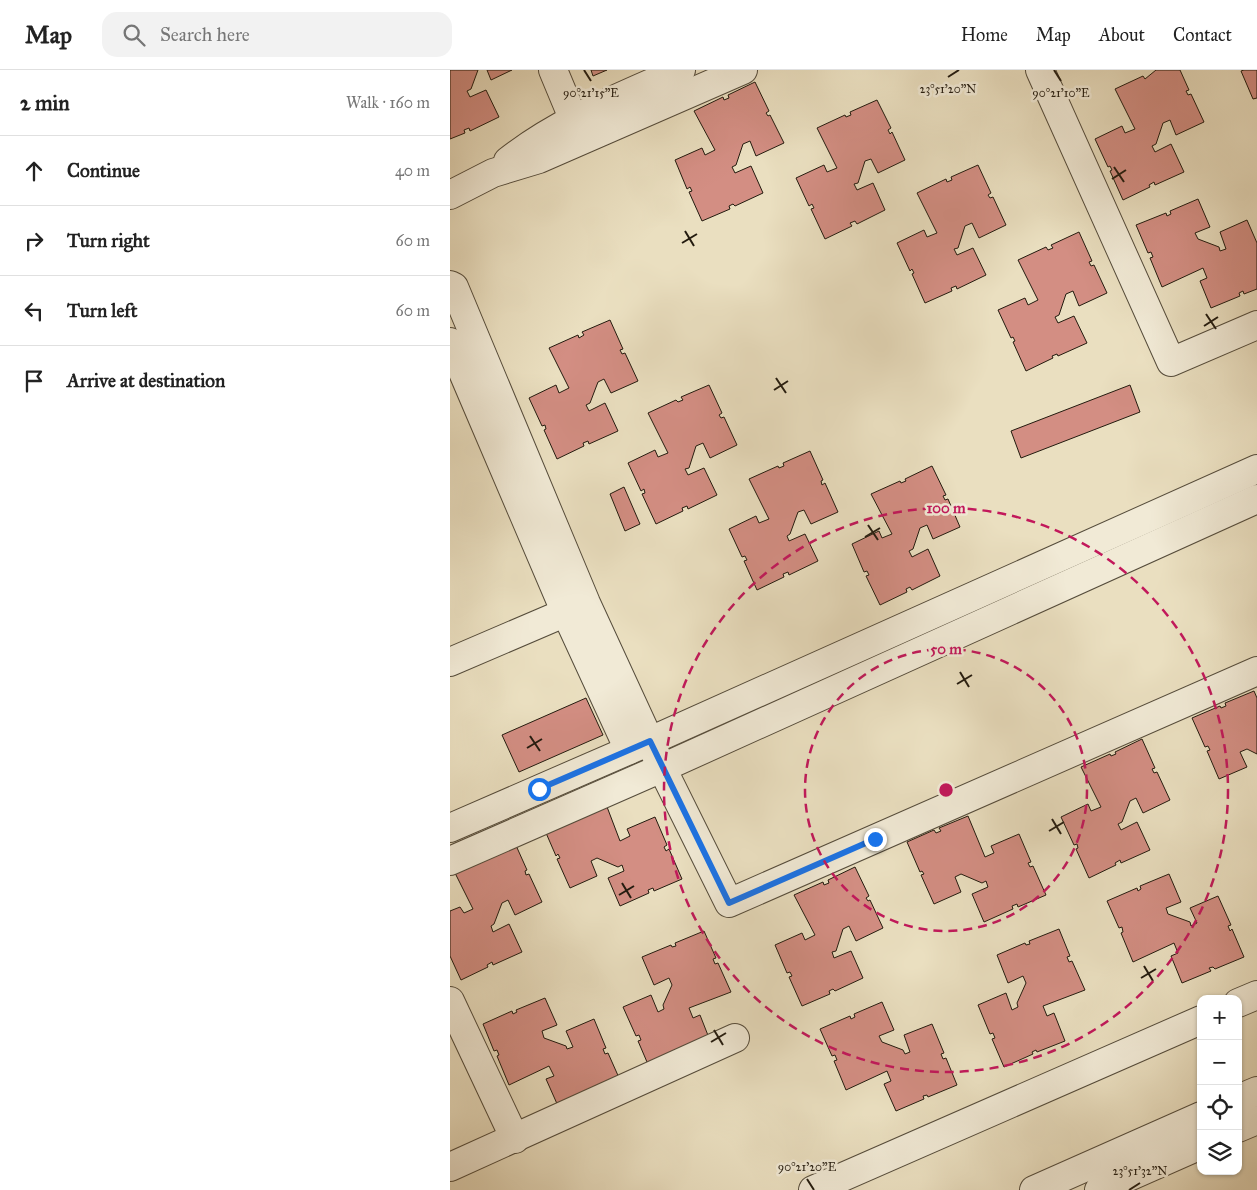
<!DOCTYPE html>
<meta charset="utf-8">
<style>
body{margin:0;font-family:"IM FELL Great Primer",serif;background:#f2f2f2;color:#222}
.controls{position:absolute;right:15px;bottom:15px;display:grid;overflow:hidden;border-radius:10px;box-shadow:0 1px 4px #0004}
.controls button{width:45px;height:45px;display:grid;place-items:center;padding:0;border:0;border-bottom:1px solid #e0e0e0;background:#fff;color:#222;font:25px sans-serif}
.stop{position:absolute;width:15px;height:15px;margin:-11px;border:4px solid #1a73e8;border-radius:50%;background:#fff}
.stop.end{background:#1a73e8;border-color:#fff;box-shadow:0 1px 5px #0008}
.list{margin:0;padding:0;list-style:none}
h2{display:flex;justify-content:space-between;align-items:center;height:65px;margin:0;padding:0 20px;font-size:21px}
h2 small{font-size:16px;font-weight:400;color:#767676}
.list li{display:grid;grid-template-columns:32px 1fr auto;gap:15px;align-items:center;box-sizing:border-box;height:70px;padding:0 20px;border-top:1px solid #e0e0e0}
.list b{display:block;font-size:19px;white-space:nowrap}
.list em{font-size:16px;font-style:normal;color:#767676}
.icon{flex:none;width:28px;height:28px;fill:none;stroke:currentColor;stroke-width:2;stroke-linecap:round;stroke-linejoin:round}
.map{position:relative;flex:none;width:807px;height:1120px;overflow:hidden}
header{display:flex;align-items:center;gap:30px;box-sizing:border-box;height:70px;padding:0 25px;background:#fff;border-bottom:1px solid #e0e0e0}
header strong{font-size:24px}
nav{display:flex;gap:28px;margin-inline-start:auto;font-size:18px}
.search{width:350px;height:45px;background:#f2f2f2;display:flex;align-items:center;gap:12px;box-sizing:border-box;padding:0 18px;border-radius:15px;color:#767676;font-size:19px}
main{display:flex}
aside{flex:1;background:#fff}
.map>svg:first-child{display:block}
.building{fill:#d38e83;stroke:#231b0f}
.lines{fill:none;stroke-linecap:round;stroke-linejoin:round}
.minor-casing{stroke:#554c3b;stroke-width:30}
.minor{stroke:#f1ead6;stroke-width:28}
.route{stroke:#1a73e8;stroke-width:6}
.ticks{fill:none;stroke:#231b0f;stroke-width:2}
.ring{fill:none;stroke:#c2185b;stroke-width:2.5;stroke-dasharray:9 6}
.ticks-label{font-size:12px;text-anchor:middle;fill:#231b0f;stroke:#f1ead6;stroke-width:5;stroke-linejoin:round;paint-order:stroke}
.centre{fill:#c2185b;stroke:#f1ead6;stroke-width:2.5}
.ring-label{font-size:15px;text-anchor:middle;font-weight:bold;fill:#c2185b;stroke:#f1ead6;stroke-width:5;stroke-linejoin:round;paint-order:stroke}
</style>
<header>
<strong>Map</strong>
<div class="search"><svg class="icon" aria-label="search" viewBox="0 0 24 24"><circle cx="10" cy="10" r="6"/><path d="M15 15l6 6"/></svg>Search here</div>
<nav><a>Home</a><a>Map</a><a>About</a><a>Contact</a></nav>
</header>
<main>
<aside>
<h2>2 min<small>Walk · 160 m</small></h2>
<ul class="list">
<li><svg class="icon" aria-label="ahead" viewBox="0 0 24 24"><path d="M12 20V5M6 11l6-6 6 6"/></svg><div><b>Continue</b></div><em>40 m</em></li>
<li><svg class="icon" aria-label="right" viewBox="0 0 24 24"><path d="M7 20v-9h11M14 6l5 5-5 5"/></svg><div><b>Turn right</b></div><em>60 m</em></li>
<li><svg class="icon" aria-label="left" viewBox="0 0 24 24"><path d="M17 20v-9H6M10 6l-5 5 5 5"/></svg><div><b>Turn left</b></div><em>60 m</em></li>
<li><svg class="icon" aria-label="arrive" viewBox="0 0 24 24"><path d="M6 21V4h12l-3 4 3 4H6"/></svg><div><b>Arrive at destination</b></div></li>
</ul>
</aside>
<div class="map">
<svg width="807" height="1120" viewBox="0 0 807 1120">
<rect width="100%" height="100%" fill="#eadfc0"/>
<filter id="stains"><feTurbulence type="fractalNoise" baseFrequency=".004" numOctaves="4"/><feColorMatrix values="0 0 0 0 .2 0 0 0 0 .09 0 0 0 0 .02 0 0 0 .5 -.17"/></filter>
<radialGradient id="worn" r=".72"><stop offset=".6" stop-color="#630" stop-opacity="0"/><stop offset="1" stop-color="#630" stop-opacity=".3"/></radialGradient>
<!-- building -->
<g class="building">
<polygon points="0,0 28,0 21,19 17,21 20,27 36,20 49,47 20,61 19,58 14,60 15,63 0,69"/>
<polygon points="37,0 62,0 41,10"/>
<polygon points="141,0 157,0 143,6"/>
<polygon points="706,0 730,0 739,20 736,21 738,25 741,24 754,52 726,65 720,50 713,53 706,74 702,76 705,82 721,74 734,102 705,115 704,112 699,115 700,117 673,130 660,101 662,100 660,96 658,97 645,69 672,56 675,63 685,59 665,19 693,6 695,9"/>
<polygon points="794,0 807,0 807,28 803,29 791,1"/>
<polygon points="305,12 319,41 316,43 318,46 320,45 334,73 306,86 300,71 293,74 286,95 282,97 285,103 301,96 313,123 285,136 283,134 279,136 280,139 252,151 239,122 242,121 240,117 237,119 225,90 252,78 255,85 265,80 244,41 273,27 274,30 279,28 278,25"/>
<polygon points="427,30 441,58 438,60 440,64 442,62 455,90 428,103 421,89 415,91 408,113 404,114 407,120 423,113 435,140 407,154 405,151 400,153 402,156 375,169 361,139 364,138 362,134 359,136 346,108 374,95 377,102 387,98 367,58 395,45 396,47 401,45 400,42"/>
<polygon points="528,95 541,123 538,125 540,128 543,127 556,155 529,168 522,153 515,156 508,178 504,179 507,185 523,178 536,205 507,219 506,216 501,218 502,221 475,233 462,204 464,203 462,199 460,201 447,173 474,160 477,167 487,163 467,123 496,109 497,112 502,110 501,107"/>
<polygon points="748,129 760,157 745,163 748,169 769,177 770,181 776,179 770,162 797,150 807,173 807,219 794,224 793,221 789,223 790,226 761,238 750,211 757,208 753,198 712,217 700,188 703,187 701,182 698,183 686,155 716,143 717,146 721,144 720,141"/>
<polygon points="629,162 642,191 639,192 641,196 644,195 657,223 629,236 623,221 616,224 609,245 605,247 608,253 624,246 637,273 608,286 607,284 602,286 603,288 576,301 563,272 565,271 563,267 561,268 548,240 575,228 578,235 588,230 568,190 596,177 598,180 603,178 601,175"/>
<polygon points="160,250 173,279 170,280 172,284 175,283 188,311 161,323 154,309 148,312 140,333 136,335 139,341 155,333 168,361 139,374 138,371 133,373 134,376 107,389 94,360 96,359 95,355 92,356 79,328 106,315 109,323 119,318 99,278 128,265 129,268 134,265 132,262"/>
<polygon points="259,315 272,343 269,345 271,348 274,347 287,375 260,388 253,373 246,376 239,398 235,399 238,405 254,398 267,425 238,439 237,436 232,438 233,441 206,454 192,424 195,423 194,419 191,421 178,393 205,380 208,387 218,383 198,343 226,330 228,332 233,330 231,327"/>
<polygon points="680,315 690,342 571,388 561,361"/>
<polygon points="360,381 373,410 371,411 372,415 375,413 388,442 361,454 354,440 348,442 340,464 337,466 339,471 355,464 368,491 339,505 338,502 333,504 334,507 307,520 294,491 297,490 295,486 292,487 279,459 306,446 309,453 319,449 299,409 328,396 329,398 334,396 333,393"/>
<polygon points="482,396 496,425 493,426 495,430 498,429 510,457 483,469 477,455 470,458 463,479 459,481 462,487 478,479 490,506 462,520 460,517 456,519 457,522 430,535 416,506 419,505 417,501 414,502 402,474 429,461 432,468 442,464 421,424 450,411 451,413 456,411 455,409"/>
<polygon points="174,417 190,454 175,461 160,424"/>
<polygon points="804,621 807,628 807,684 797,679 790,682 797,697 769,709 757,681 760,680 758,676 755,677 742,648 770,636 771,638 776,636 775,633"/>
<polygon points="136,628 153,665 69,702 52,665"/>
<polygon points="692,669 705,698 702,699 704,703 707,702 720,730 693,743 686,728 680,731 672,752 668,754 671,760 687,752 700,780 671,793 670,790 665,793 666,795 639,808 626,779 628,778 627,774 624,775 611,747 638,734 641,741 651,737 631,697 660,684 661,686 666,684 665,682"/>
<polygon points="154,729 170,771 180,766 177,759 205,747 217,775 214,777 216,781 219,779 232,809 204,821 203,818 198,820 199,823 170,836 158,808 174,801 172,795 168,797 147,788 141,791 147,806 120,818 107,789 110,788 108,784 106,786 93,756"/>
<polygon points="518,746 535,787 544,783 541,776 569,764 581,792 578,793 580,797 583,796 596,825 568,837 567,834 562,836 563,839 534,852 522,824 538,817 536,811 532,813 511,804 505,807 511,822 484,834 471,805 474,804 472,801 470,802 457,772 484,760 486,763 491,761 489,758"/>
<polygon points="64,771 77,800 75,801 76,805 79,804 92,832 65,845 58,830 52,833 44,854 41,856 43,862 59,854 72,882 43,895 42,892 37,895 38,897 11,910 0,886 0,841 10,837 14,843 23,839 3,799"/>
<polygon points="405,797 419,826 416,828 418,831 420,830 433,858 406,871 399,856 393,859 386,881 382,882 384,888 401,881 413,908 385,921 383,919 379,921 380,924 352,936 339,907 342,906 340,902 337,903 325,875 352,863 355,870 365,865 344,825 373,812 374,815 379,813 378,810"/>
<polygon points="719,804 731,832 716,838 718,844 740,852 741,856 747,853 740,838 768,826 781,855 778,856 780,861 782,859 794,887 765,899 763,897 759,898 761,901 732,913 721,886 728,883 724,873 683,892 671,863 673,862 672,857 669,858 657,831 687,818 688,821 691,819 690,816"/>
<polygon points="609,859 620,886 617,887 619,892 622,891 635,920 593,936 597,946 604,943 615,971 587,982 586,980 582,982 583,984 554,997 542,969 545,968 543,963 540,964 528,935 556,923 562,940 568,937 567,933 576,913 573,906 558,913 547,885 575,873 576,875 580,874 579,871"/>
<polygon points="254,861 266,888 263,889 265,894 268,893 281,922 239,938 243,948 250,945 261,973 200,999 188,971 191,970 189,965 186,966 173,937 201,925 208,942 214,939 213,935 222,915 219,908 204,915 192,887 221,875 222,877 226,876 225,873"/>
<polygon points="95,928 107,955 92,961 94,968 116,976 117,979 123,977 116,961 144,949 156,978 153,979 155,984 158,983 170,1010 108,1036 96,1009 104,1006 99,996 59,1015 47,986 49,985 47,980 44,981 33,954 62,941 63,944 67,942 66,940"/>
<polygon points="432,932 444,960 429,966 432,972 453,980 455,984 460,982 454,965 482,954 494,983 491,984 493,989 496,988 507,1015 478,1027 477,1025 473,1026 474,1029 446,1041 434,1014 441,1011 437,1001 396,1020 384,991 387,990 385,985 382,986 370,959 400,946 401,949 405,947 404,944"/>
</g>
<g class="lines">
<!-- minor casing -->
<g class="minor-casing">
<g id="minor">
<polyline points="103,0 123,48"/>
<polyline points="590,0 721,292 807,255"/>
<path d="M58,91C110,50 171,27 231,0"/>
<polyline points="0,125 43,103 89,89 293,0"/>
<polyline points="0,215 4,217 136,533 212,698 279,833 807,601"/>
<polyline points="0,272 115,541 179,680"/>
<polyline points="0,592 133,535"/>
<polyline points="0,758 200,671 807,399"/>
<polyline points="0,791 212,698 807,429"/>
<polyline points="0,931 65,1069"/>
<polyline points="788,933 807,925"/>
<polyline points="788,1029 807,1021"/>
<polyline points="788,1058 807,1050"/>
<polyline points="0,1097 285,968"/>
<polyline points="363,1120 751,950"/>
<polyline points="584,1120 751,1046"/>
<polyline points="649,1120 751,1075"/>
</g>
</g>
<!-- minor -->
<use href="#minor" class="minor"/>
</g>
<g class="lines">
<!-- route -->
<polyline class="route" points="89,719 200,671 279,833 425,769"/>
</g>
<!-- ticks -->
<path class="ticks" d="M134,0L141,11M604,0L611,11M498,7L509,0M664,97L674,112M662,109L676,100M235,161L244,176M232,173L247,164M756,244L766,259M754,256L768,247M326,308L336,323M324,320L338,311M418,455L428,470M415,467L430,458M510,602L519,617M507,614L522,605M80,666L90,681M77,678L92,669M602,749L611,764M599,761L614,752M172,813L181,828M169,825L184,816M694,896L703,911M691,908L706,899M264,960L273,975M261,972L276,963M357,1109L364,1120M679,1120L690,1113"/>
<!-- distance rings -->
<g class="ring">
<circle cx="496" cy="720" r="141"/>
<circle cx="496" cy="720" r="282"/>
</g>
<g class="ticks-label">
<text x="498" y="23">23°51'20"N</text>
<text x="141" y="27">90°21'15"E</text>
<text x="611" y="27">90°21'10"E</text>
<text x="357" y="1101">90°21'20"E</text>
<text x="690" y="1105">23°51'32"N</text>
</g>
<circle cx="496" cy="720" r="8" class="centre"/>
<g class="ring-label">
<text x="496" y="443">100 m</text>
<text x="496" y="584">50 m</text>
</g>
<rect width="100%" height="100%" filter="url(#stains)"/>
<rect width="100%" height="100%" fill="url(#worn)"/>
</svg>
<div class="controls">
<button>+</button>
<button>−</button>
<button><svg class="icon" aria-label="locate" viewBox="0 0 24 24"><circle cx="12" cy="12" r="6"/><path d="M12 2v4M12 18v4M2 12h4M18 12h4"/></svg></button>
<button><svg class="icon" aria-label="layers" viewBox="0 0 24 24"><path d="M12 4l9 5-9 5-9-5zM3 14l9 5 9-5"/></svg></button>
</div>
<div class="stop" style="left:89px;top:719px"></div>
<div class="stop end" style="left:425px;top:769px"></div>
</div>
</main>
